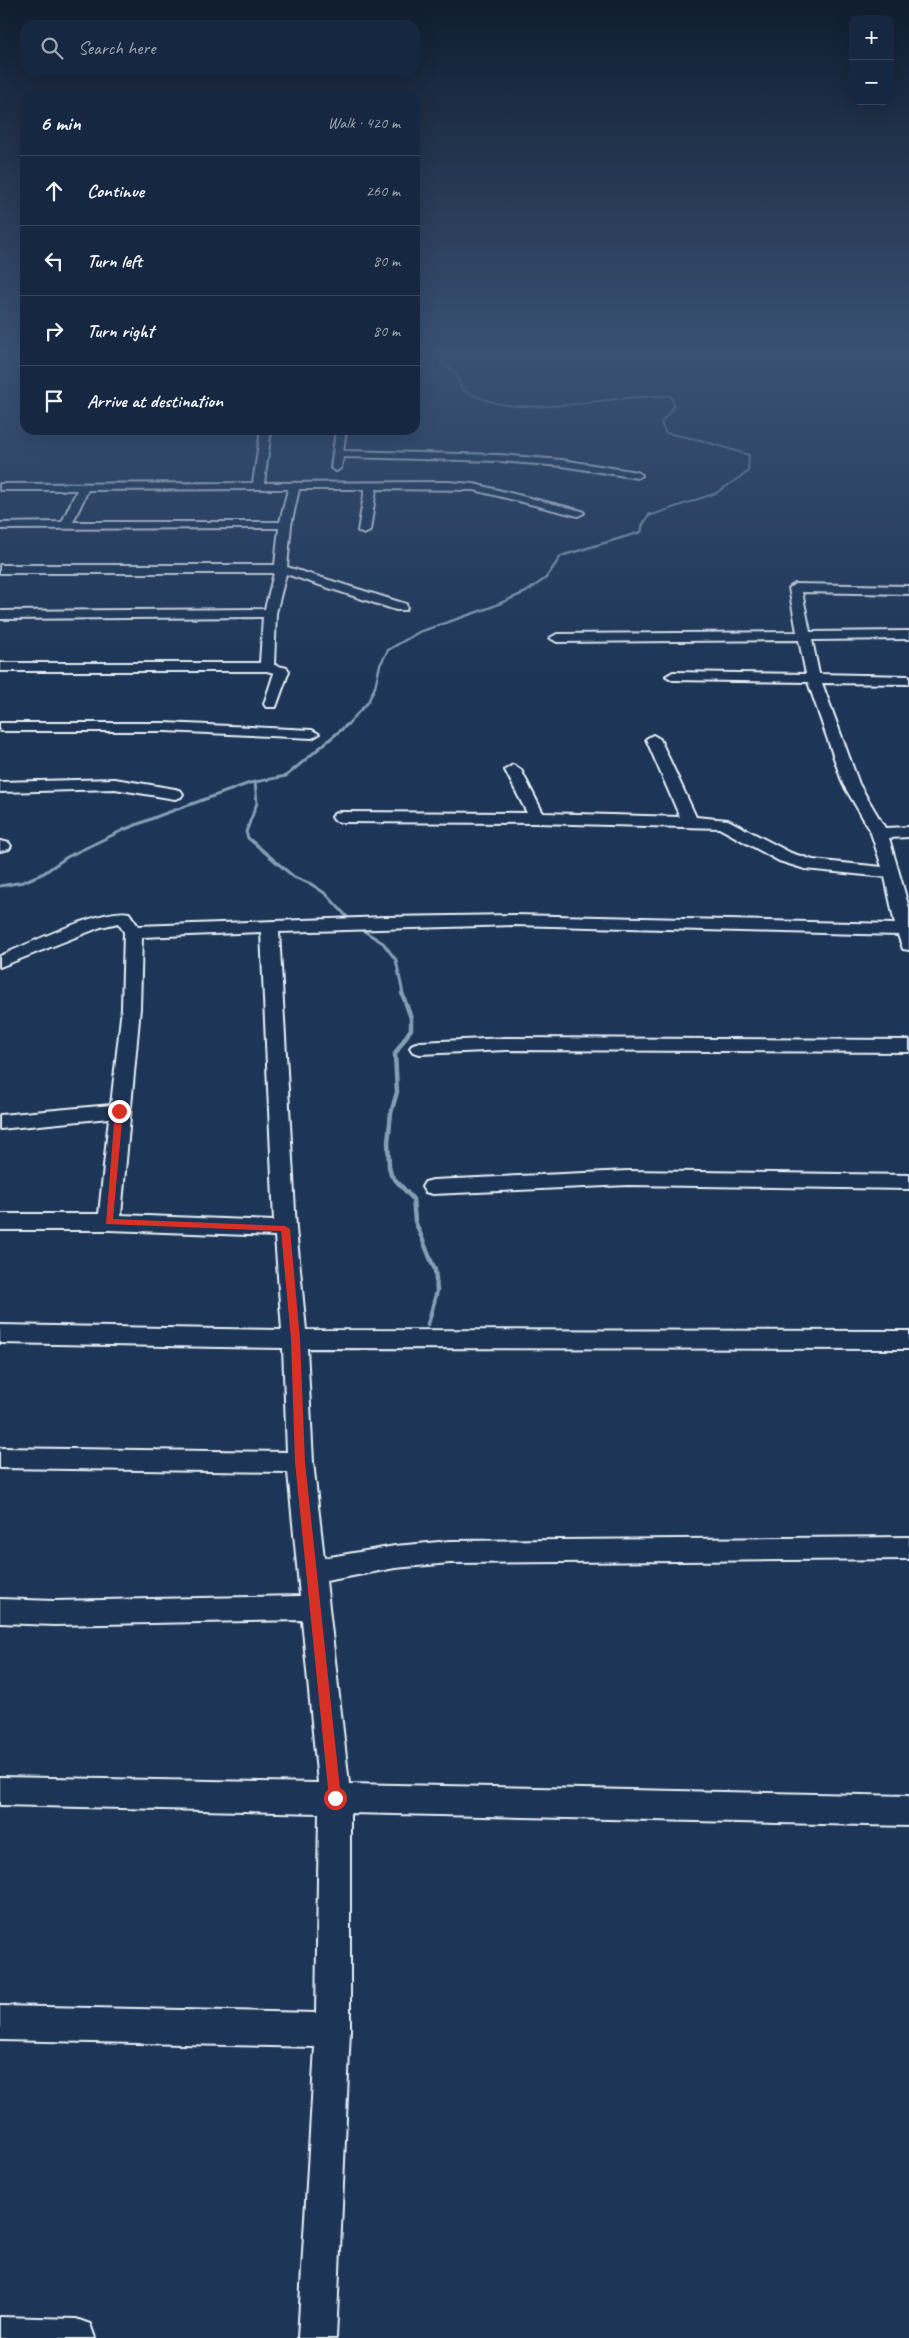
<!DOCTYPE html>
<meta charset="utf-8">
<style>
body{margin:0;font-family:Caveat,sans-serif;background:#23344c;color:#f1f3f6}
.controls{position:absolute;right:15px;top:15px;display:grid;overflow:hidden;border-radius:10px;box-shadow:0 5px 20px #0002}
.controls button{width:45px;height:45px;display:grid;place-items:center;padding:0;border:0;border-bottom:1px solid #35445a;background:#162841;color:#f1f3f6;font:25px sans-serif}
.stop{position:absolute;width:15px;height:15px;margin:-11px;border:4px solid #d93025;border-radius:50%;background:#fff}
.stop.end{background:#d93025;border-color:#fff;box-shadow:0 1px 5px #0008}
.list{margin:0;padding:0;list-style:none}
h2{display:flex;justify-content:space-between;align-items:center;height:65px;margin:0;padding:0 20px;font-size:21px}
h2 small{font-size:16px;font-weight:400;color:#9ea6b1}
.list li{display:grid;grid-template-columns:32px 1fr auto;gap:15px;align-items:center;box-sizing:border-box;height:70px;padding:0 20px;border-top:1px solid #35445a}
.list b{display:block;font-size:19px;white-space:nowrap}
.list em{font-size:16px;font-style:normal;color:#9ea6b1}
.icon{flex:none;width:28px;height:28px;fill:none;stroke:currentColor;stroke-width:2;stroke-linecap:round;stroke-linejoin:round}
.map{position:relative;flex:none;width:909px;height:2338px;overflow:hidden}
.search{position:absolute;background:#162841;box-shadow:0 5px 20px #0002;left:20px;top:20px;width:400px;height:55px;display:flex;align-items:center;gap:12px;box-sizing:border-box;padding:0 18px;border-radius:15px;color:#9ea6b1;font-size:19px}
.panel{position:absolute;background:#162841;box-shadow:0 5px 20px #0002;left:20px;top:90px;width:400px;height:345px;border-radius:15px}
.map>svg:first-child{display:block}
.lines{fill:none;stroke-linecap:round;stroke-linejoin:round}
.stream-far3{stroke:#839fb4;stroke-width:2}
.stream-far2{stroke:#839fb4;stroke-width:2.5}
.stream-far1{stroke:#839fb4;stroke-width:3}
.stream{stroke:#839fb4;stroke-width:4.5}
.minor-casing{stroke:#e8f1f8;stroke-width:4}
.minor{fill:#1d3557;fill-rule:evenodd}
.route{fill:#d93025}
</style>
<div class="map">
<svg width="909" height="2338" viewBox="0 0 909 2338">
<rect width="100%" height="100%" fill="#1d3557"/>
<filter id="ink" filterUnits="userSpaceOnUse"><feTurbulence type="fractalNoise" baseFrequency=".02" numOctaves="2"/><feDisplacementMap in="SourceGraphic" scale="10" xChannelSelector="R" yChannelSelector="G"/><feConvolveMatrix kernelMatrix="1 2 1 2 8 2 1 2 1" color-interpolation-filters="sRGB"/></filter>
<g filter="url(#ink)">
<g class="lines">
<!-- stream-far3 -->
<path class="stream-far3" d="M436,351L434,357L454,371L462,390C476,396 490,403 506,405C561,412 616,394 671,396L674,406L661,423L666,433L700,440L749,455L748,472L716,493L649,516"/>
<!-- stream-far2 -->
<polyline class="stream-far2" points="346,726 368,702 375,687 380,665 388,650 419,632 489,608 526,592 546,578 561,556 641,532 643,524 650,514"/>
<!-- stream-far1 -->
<g class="stream-far1">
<polyline points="255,782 257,803 246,832 248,838 294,877 311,884 326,894 350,920"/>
<polyline points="0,886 23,882 44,873 67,857 123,830 161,815 250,783 286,776 348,724"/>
<polyline points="356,926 383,943 396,960 403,994"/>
</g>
<!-- stream -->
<polyline class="stream" points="402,993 411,1018 411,1029 395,1054 397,1092 391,1113 388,1142 389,1166 391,1175 413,1199 415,1221 435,1270 437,1291 428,1324"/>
<!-- minor casing -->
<g class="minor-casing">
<g id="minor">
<path d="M261,430H271L264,483L448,482L474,484L582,511L584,513L578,516L474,490L376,489L370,531L364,534L358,531L365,489H299L291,525L287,567L406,604L407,607L406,610H396L286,574L276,613L274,665L287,668L289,671L276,707H266L264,704L274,673L267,671H0V663H260L263,617L0,619V611L265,609L274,573H0V565H275L279,528L0,529V523L62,522L77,490H0V484L253,483ZM258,489H288L280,522H73L88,490Z"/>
<polygon points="336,430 346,430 343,451 499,455 562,460 637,472 642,475 637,478 562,466 499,461 343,457 341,468 336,471 331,468"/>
<path d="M795,584L909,586V594L802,592L810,632L909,631V639L812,640L819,674L909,676V684L822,683L859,784L885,828L909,827V837L889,838L909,908V950L903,949L898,935L514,925L279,932L296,1229L306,1330L909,1331V1349L307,1348L313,1462L324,1558L395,1546L450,1541L909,1537V1559L450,1563L395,1568L326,1581L349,1784L909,1796V1826L350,1813V2030L336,2338H298L315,2047L0,2040V2006L316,2013L319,1813L0,1805V1777L318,1783L302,1620L54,1625L0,1623V1599L54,1601L300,1596L288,1472L0,1468V1448L287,1452L283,1348L0,1343V1325L282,1330L275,1236L109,1230H0V1214H99L109,1118L0,1129V1115L111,1105L122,1008L124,932L118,923L101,927L0,967V956C27,945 103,907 129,913L138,926L386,917L514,915L895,924L885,877L805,869L779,861L719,828L537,823L340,822L334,820L332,817L334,814L340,812L527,813L505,770L513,765L521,770L543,813L680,817L646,739L653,735L660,739L696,817L728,820L791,853L813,860L882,867L870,830L843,784L808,682L673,680L666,676L673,672L806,674L799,640L557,642L550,638L557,634L797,632L789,588ZM261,932L274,1221L121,1215L140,1008L142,937Z"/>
<polygon points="0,723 165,723 312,730 319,734 312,738 165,731 0,731"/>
<polygon points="115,779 175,789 181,791 183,794 181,797 175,799 115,789 0,792 0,782"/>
<polygon points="0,841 9,843 11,846 9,849 0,851"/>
<polygon points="506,1038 909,1040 909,1052 506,1050 420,1054 413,1052 410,1048 413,1044 420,1042"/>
<polygon points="628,1171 909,1175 909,1189 628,1185 433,1194 425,1192 422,1187 425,1182 433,1180"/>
<polygon points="0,2317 76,2319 90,2324 95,2338 0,2338"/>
</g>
</g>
<!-- minor -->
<use href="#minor" class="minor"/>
</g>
</g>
<!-- sky -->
<linearGradient id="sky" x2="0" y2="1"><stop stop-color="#101d30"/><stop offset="0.52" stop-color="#3a5174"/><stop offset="1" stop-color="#3a5174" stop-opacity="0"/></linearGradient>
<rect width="909" height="678" fill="url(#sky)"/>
<!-- route -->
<polygon class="route" points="119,1108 123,1111 113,1219 285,1226 290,1229 300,1339 305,1462 341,1798 340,1802 335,1803 331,1802 329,1798 295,1462 291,1339 281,1231 106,1224 115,1111"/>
</svg>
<div class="controls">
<button>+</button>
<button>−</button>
</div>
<div class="stop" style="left:335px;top:1798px"></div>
<div class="stop end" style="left:119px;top:1111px"></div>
<div class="search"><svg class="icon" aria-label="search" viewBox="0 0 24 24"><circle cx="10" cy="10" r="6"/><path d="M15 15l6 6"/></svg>Search here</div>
<section class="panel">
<h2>6 min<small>Walk · 420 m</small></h2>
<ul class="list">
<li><svg class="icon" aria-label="ahead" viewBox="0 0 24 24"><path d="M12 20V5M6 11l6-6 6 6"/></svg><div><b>Continue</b></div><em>260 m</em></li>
<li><svg class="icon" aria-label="left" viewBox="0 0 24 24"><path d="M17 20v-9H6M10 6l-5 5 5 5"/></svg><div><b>Turn left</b></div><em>80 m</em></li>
<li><svg class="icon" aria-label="right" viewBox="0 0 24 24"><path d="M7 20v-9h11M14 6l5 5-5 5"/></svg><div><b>Turn right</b></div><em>80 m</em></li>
<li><svg class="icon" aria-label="arrive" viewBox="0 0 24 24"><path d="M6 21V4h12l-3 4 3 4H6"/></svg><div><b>Arrive at destination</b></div></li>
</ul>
</section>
</div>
